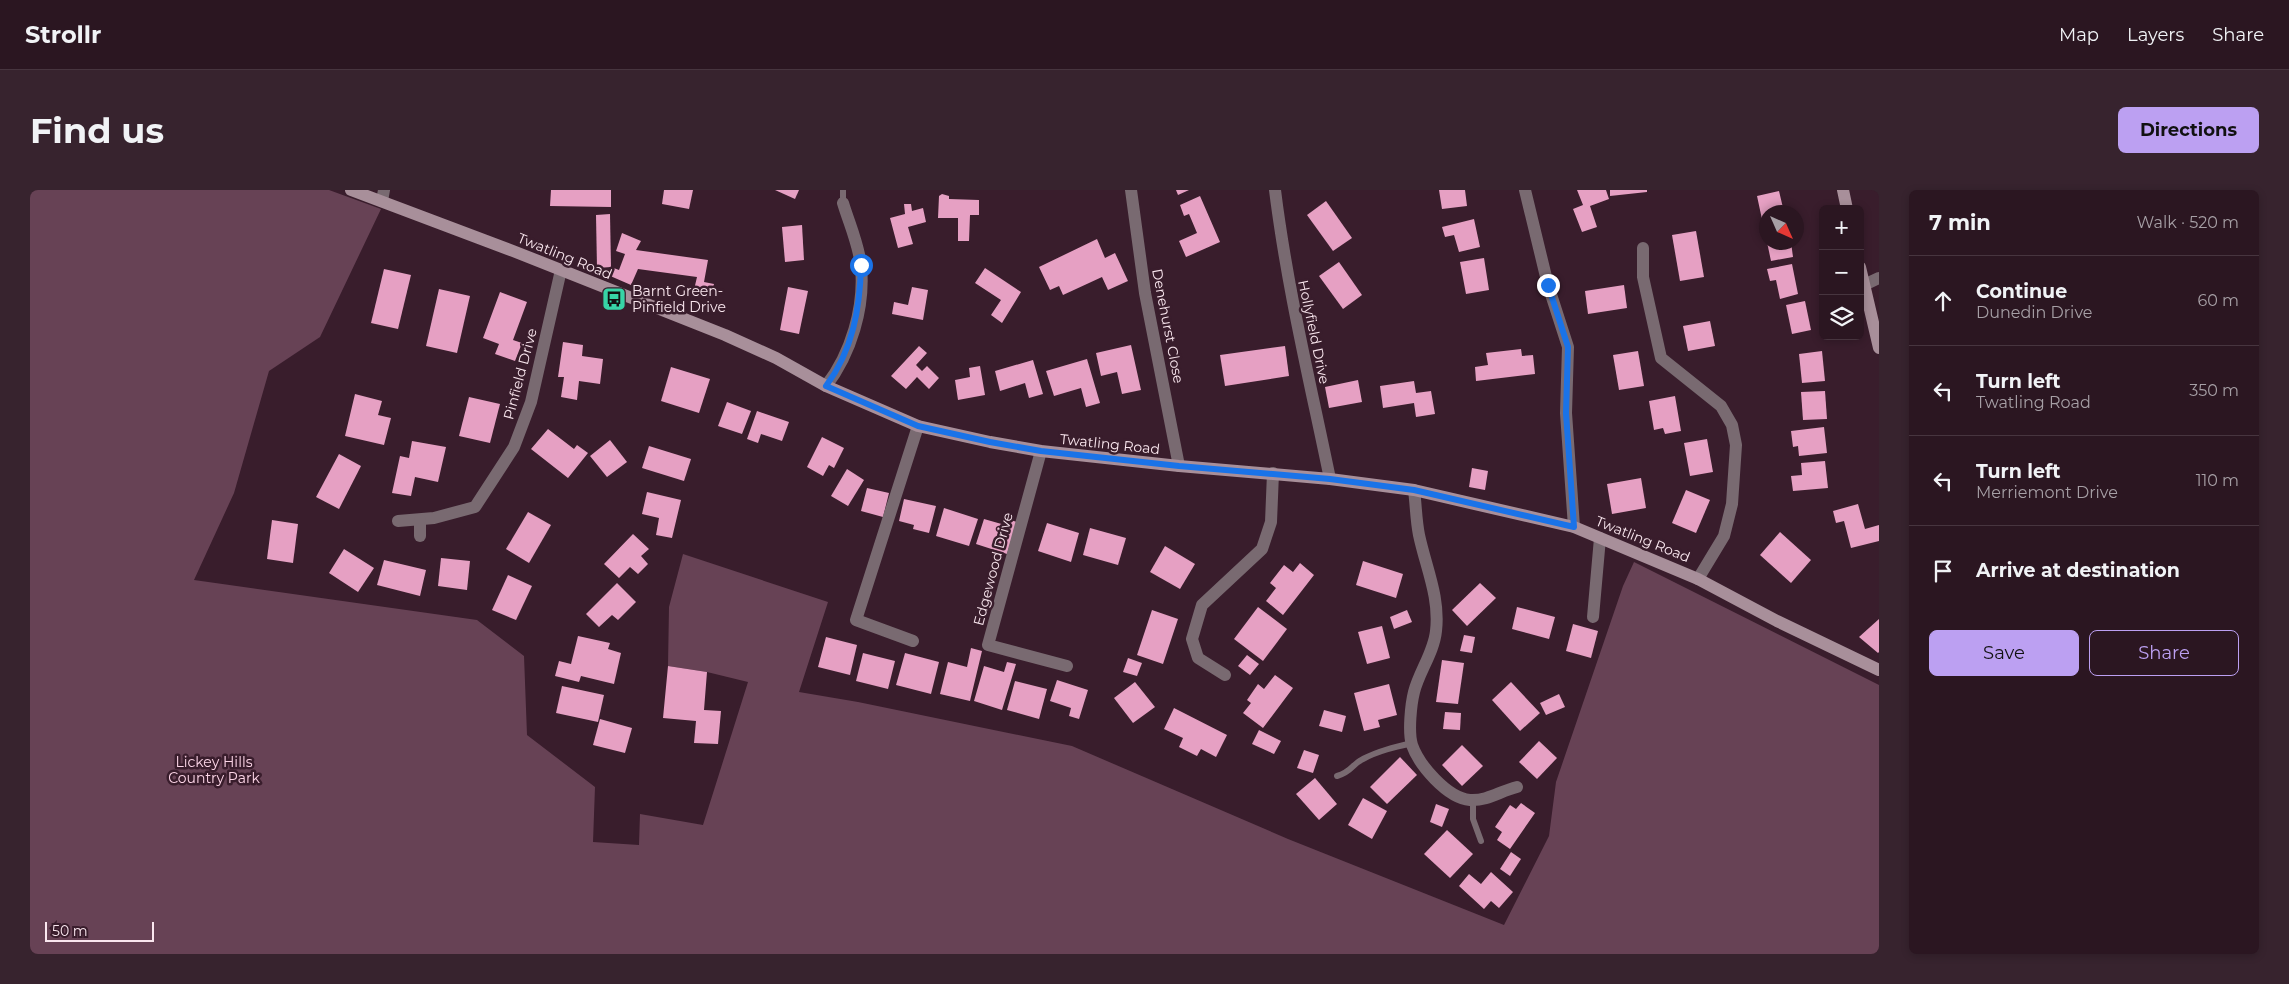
<!DOCTYPE html>
<meta charset="utf-8">
<style>
body{margin:0;font-family:Montserrat,sans-serif;background:#37232e;color:#f1f3f6}
.controls{position:absolute;right:15px;top:15px;display:grid;overflow:hidden;border-radius:8px;box-shadow:0 2px 8px #0003}
.controls button{width:45px;height:45px;display:grid;place-items:center;padding:0;border:0;border-bottom:1px solid #47353f;background:#2b1621;color:#f1f3f6;font:25px sans-serif}
.compass{position:absolute;left:1729px;top:15px;width:45px;height:45px;border-radius:50%;background:#2b1621;box-shadow:0 2px 8px #0003;rotate:135deg}
.scale{position:absolute;left:15px;bottom:12px;width:109px;box-sizing:border-box;padding-left:5px;border:2px solid #fae7ef;border-top:0;font-size:14px;line-height:18px;white-space:nowrap;color:#fae7ef;-webkit-text-stroke:4px #391d2c;paint-order:stroke}
.stop{position:absolute;width:15px;height:15px;margin:-11px;border:4px solid #1a73e8;border-radius:50%;background:#fff}
.stop.end{background:#1a73e8;border-color:#fff;box-shadow:0 1px 5px #0008}
.list{margin:0;padding:0;list-style:none}
h2{display:flex;justify-content:space-between;align-items:center;height:65px;margin:0;padding:0 20px;font-size:21px}
h2 small{font-size:16px;font-weight:400;color:#a69fa5}
.list li{display:grid;grid-template-columns:32px 1fr auto;gap:15px;align-items:center;box-sizing:border-box;height:90px;padding:0 20px;border-top:1px solid #47353f}
.list b{display:block;font-size:19px;white-space:nowrap}
.list p{margin:0;font-size:16px;white-space:nowrap;color:#a69fa5}
.list em{font-size:16px;font-style:normal;color:#a69fa5}
.actions{display:flex;gap:10px;padding:15px 20px}
.actions a{flex:1;padding:11px 0;border:1px solid #bca0f2;border-radius:8px;text-align:center;font-size:18px;color:#bca0f2}
.actions .main{background:#bca0f2;color:#111}
.icon{flex:none;width:28px;height:28px;fill:none;stroke:currentColor;stroke-width:2;stroke-linecap:round;stroke-linejoin:round}
.map{position:relative;flex:none;width:1849px;height:764px;overflow:hidden;border-radius:8px}
header{display:flex;align-items:center;gap:30px;box-sizing:border-box;height:70px;padding:0 25px;background:#2b1621;border-bottom:1px solid #47353f}
header strong{font-size:24px}
nav{display:flex;gap:28px;margin-inline-start:auto;font-size:18px}
.intro{display:flex;align-items:center;justify-content:space-between;box-sizing:border-box;height:120px;padding:0 30px}
h1{margin:0;font-size:35px}
.button{padding:12px 22px;border-radius:8px;background:#bca0f2;color:#111;font-size:18px;font-weight:700}
main{display:flex;gap:30px;padding:0 30px}
aside{flex:1;background:#2b1621;border-radius:8px;box-shadow:0 2px 8px #0003}
.map>svg:first-child{display:block}
.green{fill:#674255}
.building{fill:#e6a0c3}
.lines{fill:none;stroke-linecap:round;stroke-linejoin:round}
.lane{stroke:#796a71;stroke-width:6}
.street{stroke:#796a71;stroke-width:12}
.secondary{stroke:#a88f9a;stroke-width:12}
.route{stroke:#1a73e8;stroke-width:6}
.labels{text-anchor:middle;dominant-baseline:central;stroke-width:5;stroke-linejoin:round;paint-order:stroke}
.street-label{font-size:14px;fill:#fae7ef;stroke:#391d2c}
.poi-label{font-size:14px;fill:#fae7ef;stroke:#391d2c;text-anchor:start}
.park-label{font-size:14px;fill:#fcd5e7;stroke:#391d2c}
</style>
<header>
<strong>Strollr</strong>
<nav><a>Map</a><a>Layers</a><a>Share</a></nav>
</header>
<div class="intro"><h1>Find us</h1><a class="button">Directions</a></div>
<main>
<div class="map">
<svg width="1849" height="764" viewBox="0 0 1849 764">
<rect width="100%" height="100%" fill="#391d2c"/>
<!-- green -->
<polygon class="green" points="0,0 299,0 351,19 290,147 239,181 204,303 164,390 447,430 494,466 497,545 565,597 563,652 609,655 610,624 673,635 718,492 677,482 638,476 639,417 653,364 798,412 769,502 828,512 1042,556 1258,649 1474,735 1519,646 1526,592 1593,396 1604,372 1849,495 1849,764 0,764"/>
<!-- building -->
<g class="building">
<polygon points="521,0 581,0 581,17 520,16"/>
<polygon points="634,0 663,0 659,19 632,14"/>
<polygon points="745,0 769,0 765,9"/>
<polygon points="1146,0 1159,0 1148,5"/>
<polygon points="1409,0 1435,0 1437,16 1412,19"/>
<polygon points="1547,0 1576,0 1579,9 1560,16 1567,37 1552,42 1543,19 1553,15"/>
<polygon points="1580,0 1617,0 1617,2 1580,6"/>
<polygon points="1749,1 1754,22 1736,22 1736,34 1733,34 1727,6"/>
<polygon points="912,4 919,6 919,9 949,10 949,25 940,25 939,51 928,51 928,28 908,28 909,6"/>
<polygon points="1170,6 1190,52 1156,67 1149,51 1167,43 1159,24 1154,26 1150,15"/>
<polygon points="1296,11 1322,48 1303,61 1277,25"/>
<polygon points="874,14 881,14 882,21 893,18 896,32 878,37 883,54 868,58 860,28 875,24"/>
<polygon points="580,24 581,77 567,78 566,25"/>
<polygon points="1444,29 1450,57 1429,62 1424,45 1415,47 1412,37"/>
<polygon points="772,35 774,70 755,72 752,37"/>
<polygon points="1666,41 1674,87 1650,91 1642,45"/>
<polygon points="592,43 611,51 606,60 678,70 674,92 684,94 681,108 663,104 667,87 608,79 601,95 578,85 581,77 589,80 595,64 586,61"/>
<polygon points="1067,49 1075,68 1085,63 1098,91 1078,100 1072,87 1033,105 1029,96 1020,100 1009,77"/>
<polygon points="1737,52 1761,52 1763,67 1741,71"/>
<polygon points="1454,68 1459,100 1436,104 1430,72"/>
<polygon points="1309,72 1332,105 1313,119 1289,86"/>
<polygon points="1762,74 1768,104 1750,109 1746,90 1740,91 1737,79"/>
<polygon points="955,78 991,102 972,133 961,125 971,110 945,93"/>
<polygon points="354,79 381,85 368,139 341,133"/>
<polygon points="1594,95 1597,118 1558,124 1555,101"/>
<polygon points="758,97 778,101 769,144 750,140"/>
<polygon points="882,97 898,100 893,130 862,124 864,112 878,115"/>
<polygon points="409,99 440,106 427,163 396,156"/>
<polygon points="470,102 497,112 483,150 492,153 485,171 465,164 469,154 453,148"/>
<polygon points="1775,111 1781,140 1762,144 1756,115"/>
<polygon points="1680,131 1685,156 1658,161 1653,136"/>
<polygon points="533,152 553,155 552,166 573,169 570,194 549,191 547,210 531,207 534,187 528,187"/>
<polygon points="1101,155 1111,200 1092,204 1087,182 1071,186 1066,163"/>
<polygon points="889,156 897,163 886,175 892,181 897,176 909,188 899,199 887,187 876,199 861,186"/>
<polygon points="1255,156 1259,186 1195,196 1190,165"/>
<polygon points="1491,159 1492,166 1503,165 1505,184 1446,191 1445,177 1458,175 1456,163"/>
<polygon points="1608,161 1614,196 1589,200 1583,165"/>
<polygon points="1792,161 1795,191 1772,193 1769,164"/>
<polygon points="1057,169 1070,213 1056,217 1051,198 1024,206 1016,181"/>
<polygon points="1003,170 1013,204 999,208 995,193 970,201 965,181"/>
<polygon points="950,176 955,205 928,210 925,190 940,187 939,178"/>
<polygon points="641,177 680,189 669,223 631,211"/>
<polygon points="1328,190 1332,212 1299,218 1295,197"/>
<polygon points="1384,191 1386,203 1401,201 1405,224 1386,227 1384,213 1353,218 1350,196"/>
<polygon points="1795,201 1797,229 1773,230 1771,202"/>
<polygon points="325,204 352,211 348,225 361,228 354,255 315,246"/>
<polygon points="1645,206 1651,241 1635,244 1633,238 1624,240 1619,211"/>
<polygon points="439,207 470,214 460,253 429,246"/>
<polygon points="697,212 721,221 712,244 688,236"/>
<polygon points="727,221 759,232 752,251 731,244 728,253 717,249"/>
<polygon points="1794,237 1797,263 1769,266 1768,256 1763,257 1761,241"/>
<polygon points="518,239 544,259 547,255 558,263 538,288 501,259"/>
<polygon points="792,247 814,258 804,278 799,275 793,286 777,277"/>
<polygon points="1677,249 1683,282 1660,286 1654,253"/>
<polygon points="580,250 597,272 577,287 560,266"/>
<polygon points="382,251 416,257 408,292 385,287 381,306 362,303 370,266 379,268"/>
<polygon points="619,256 661,269 654,291 612,278"/>
<polygon points="309,264 331,276 309,319 286,307"/>
<polygon points="1795,271 1798,298 1763,301 1761,286 1772,285 1771,273"/>
<polygon points="1442,278 1458,281 1455,300 1439,297"/>
<polygon points="817,279 834,290 818,316 801,306"/>
<polygon points="1611,288 1616,318 1582,324 1577,294"/>
<polygon points="837,298 859,303 853,327 831,321"/>
<polygon points="1656,300 1680,310 1666,343 1642,333"/>
<polygon points="617,302 651,310 642,348 626,345 629,328 612,324"/>
<polygon points="874,309 906,316 899,343 883,339 884,335 869,331"/>
<polygon points="1828,314 1835,339 1849,335 1849,351 1821,358 1814,331 1806,333 1803,321"/>
<polygon points="914,318 948,329 939,356 906,346"/>
<polygon points="498,322 521,335 499,373 476,359"/>
<polygon points="954,329 975,335 977,329 987,332 977,364 946,354"/>
<polygon points="242,330 268,334 263,373 237,369"/>
<polygon points="1017,333 1049,343 1041,372 1008,361"/>
<polygon points="1060,338 1096,348 1088,375 1053,365"/>
<polygon points="1750,342 1781,370 1761,393 1730,365"/>
<polygon points="603,344 619,359 611,366 618,374 608,384 600,377 589,388 574,374"/>
<polygon points="1135,356 1165,374 1150,399 1120,382"/>
<polygon points="314,359 344,378 328,402 299,383"/>
<polygon points="411,368 440,371 437,400 408,396"/>
<polygon points="354,370 396,380 390,406 347,395"/>
<polygon points="1333,371 1373,384 1366,408 1326,395"/>
<polygon points="1270,373 1284,385 1253,425 1236,411 1246,398 1240,393 1254,375 1263,382"/>
<polygon points="478,385 502,396 486,430 462,420"/>
<polygon points="587,393 606,412 588,430 582,425 569,437 556,424"/>
<polygon points="1450,393 1466,408 1437,436 1422,420"/>
<polygon points="1228,417 1257,439 1233,471 1204,449"/>
<polygon points="1487,417 1525,427 1519,449 1482,439"/>
<polygon points="1122,420 1148,429 1133,474 1107,465"/>
<polygon points="1377,420 1382,432 1364,439 1360,427"/>
<polygon points="1849,429 1849,462 1848,463 1829,447"/>
<polygon points="1543,434 1568,441 1561,468 1536,461"/>
<polygon points="1352,436 1360,468 1337,474 1328,442"/>
<polygon points="1434,445 1445,447 1442,463 1430,461"/>
<polygon points="548,446 580,453 578,459 591,463 584,494 551,486 549,492 525,486 529,471 541,474"/>
<polygon points="796,447 827,455 820,485 788,477"/>
<polygon points="941,458 952,461 940,511 910,504 918,472 937,477"/>
<polygon points="833,463 865,471 858,499 826,491"/>
<polygon points="875,463 909,472 901,504 866,495"/>
<polygon points="1217,465 1229,474 1220,485 1208,476"/>
<polygon points="1098,468 1112,473 1107,486 1093,482"/>
<polygon points="1412,470 1434,473 1428,514 1406,512"/>
<polygon points="977,472 986,474 972,520 944,511 954,476 974,482"/>
<polygon points="638,476 677,482 674,520 691,521 688,554 664,553 666,531 633,528"/>
<polygon points="1245,485 1263,498 1233,538 1213,523 1221,513 1217,510 1228,494 1234,499"/>
<polygon points="1027,490 1058,500 1049,529 1039,526 1041,518 1020,511"/>
<polygon points="985,491 1017,499 1009,529 977,520"/>
<polygon points="1105,492 1125,517 1103,533 1084,508"/>
<polygon points="1481,492 1510,523 1490,541 1462,510"/>
<polygon points="1359,494 1367,525 1348,530 1350,537 1334,541 1324,503"/>
<polygon points="532,496 574,505 568,532 526,523"/>
<polygon points="1529,504 1535,517 1516,525 1510,513"/>
<polygon points="1144,518 1197,545 1186,567 1171,559 1167,566 1149,557 1153,548 1134,539"/>
<polygon points="1294,520 1316,526 1312,542 1289,536"/>
<polygon points="1415,522 1431,523 1430,540 1413,539"/>
<polygon points="570,529 602,538 595,563 563,555"/>
<polygon points="1229,540 1251,551 1244,564 1222,554"/>
<polygon points="1509,551 1527,568 1507,589 1489,572"/>
<polygon points="1432,555 1453,576 1432,596 1412,575"/>
<polygon points="1274,560 1289,565 1283,583 1267,578"/>
<polygon points="1370,567 1387,585 1357,614 1340,597"/>
<polygon points="1285,588 1307,614 1289,630 1266,604"/>
<polygon points="1333,608 1357,621 1342,649 1318,635"/>
<polygon points="1491,613 1505,623 1480,659 1467,650 1472,642 1465,637 1480,615 1486,619"/>
<polygon points="1406,614 1419,619 1412,637 1400,632"/>
<polygon points="1417,640 1443,664 1420,688 1394,664"/>
<polygon points="1481,662 1491,669 1480,686 1470,679"/>
<polygon points="1461,682 1483,702 1469,718 1461,711 1454,719 1429,696 1439,684 1451,694"/>
</g>
<g class="lines">
<!-- lane -->
<g class="lane">
<polyline points="813,13 813,0"/>
<path d="M1307,586C1322,582 1322,574 1333,569C1348,561 1365,557 1382,553"/>
<polyline points="1443,610 1443,629 1451,651"/>
</g>
<!-- street -->
<g class="street">
<polyline points="1101,0 1115,103 1149,276"/>
<path d="M1245,0C1257,97 1280,192 1300,289"/>
<polyline points="1495,0 1518,95 1538,157 1536,223 1544,337"/>
<polyline points="352,11 354,0"/>
<polyline points="1613,58 1613,87 1631,168 1691,216 1702,235 1706,255 1702,314 1694,346 1668,389"/>
<polyline points="1834,95 1849,88"/>
<path d="M796,196C821,164 835,117 831,76C829,55 819,33 813,13"/>
<polyline points="1011,261 958,455 1037,476"/>
<path d="M1384,300C1386,315 1386,330 1389,345C1396,378 1410,407 1406,441C1404,462 1389,482 1384,502C1381,514 1378,542 1382,555C1389,575 1417,608 1440,610C1458,611 1470,601 1487,597"/>
<polyline points="368,331 404,328 445,317 484,257 501,212 531,80"/>
<polyline points="390,346 390,330"/>
<polyline points="1563,427 1570,348"/>
<polyline points="883,451 826,430 888,236"/>
<polyline points="1195,485 1168,468 1162,449 1172,415 1232,359 1241,332 1243,283"/>
</g>
<!-- secondary -->
<g class="secondary">
<polyline points="321,0 483,61 695,145 746,168 796,196 888,236 960,252 1011,261 1149,276 1300,289 1384,300 1544,337 1668,389 1747,431 1849,480"/>
<polyline points="1813,0 1817,19"/>
<polyline points="1830,77 1849,158"/>
</g>
</g>
<g class="lines">
<!-- route -->
<path class="route" d="M831,75C830,118 823,160 796,196L888,236L960,252L1011,261L1149,276L1300,289L1384,300L1544,337L1536,223L1538,157L1518,95"/>
</g>
<!-- icons -->
<defs>
<g id="bus-square" transform="scale(1.25)"><rect x="-9" y="-9" width="18" height="18" rx="4" fill="#37d4a6" stroke="#391d2c"/><path d="M-5-6H5V4H4V6H2V4H-2V6H-4V4H-5ZM-3.5-4V0h7V-4ZM-3.5 1.2v1.5H-2V1.2ZM2 1.2v1.5H3.5V1.2Z" fill="#111"/></g>
</defs>
<g fill-rule="evenodd">
<use href="#bus-square" x="584" y="109"/>
</g>
<g class="labels">
<!-- street labels -->
<g class="street-label">
<text transform="translate(535 66) rotate(22)">Twatling Road</text>
<text transform="translate(1138 136) rotate(79)">Denehurst Close</text>
<text transform="translate(1284 142) rotate(78)">Hollyfield Drive</text>
<text transform="translate(490 184) rotate(-75)">Pinfield Drive</text>
<text transform="translate(1080 254) rotate(6)">Twatling Road</text>
<text transform="translate(1613 349) rotate(22)">Twatling Road</text>
<text transform="translate(963 379) rotate(-75)">Edgewood Drive</text>
</g>
<!-- poi labels -->
<g class="poi-label">
<text x="602" y="101">Barnt Green-<tspan x="602" dy="16">Pinfield Drive</tspan></text>
</g>
<!-- park labels -->
<g class="park-label">
<text x="184" y="572">Lickey Hills<tspan x="184" dy="16">Country Park</tspan></text>
</g>
</g>
</svg>
<div class="controls">
<button>+</button>
<button>−</button>
<button><svg class="icon" aria-label="layers" viewBox="0 0 24 24"><path d="M12 4l9 5-9 5-9-5zM3 14l9 5 9-5"/></svg></button>
</div>
<svg class="compass" viewBox="-18 -18 36 36"><path d="M0-13l5 13h-10z" fill="#e53935"/><path d="M0 13l5-13h-10z" fill="#a69fa5"/></svg>
<div class="scale">50 m</div>
<div class="stop" style="left:831px;top:75px"></div>
<div class="stop end" style="left:1518px;top:95px"></div>
</div>
<aside>
<h2>7 min<small>Walk · 520 m</small></h2>
<ul class="list">
<li><svg class="icon" aria-label="ahead" viewBox="0 0 24 24"><path d="M12 20V5M6 11l6-6 6 6"/></svg><div><b>Continue</b><p>Dunedin Drive</p></div><em>60 m</em></li>
<li><svg class="icon" aria-label="left" viewBox="0 0 24 24"><path d="M17 20v-9H6M10 6l-5 5 5 5"/></svg><div><b>Turn left</b><p>Twatling Road</p></div><em>350 m</em></li>
<li><svg class="icon" aria-label="left" viewBox="0 0 24 24"><path d="M17 20v-9H6M10 6l-5 5 5 5"/></svg><div><b>Turn left</b><p>Merriemont Drive</p></div><em>110 m</em></li>
<li><svg class="icon" aria-label="arrive" viewBox="0 0 24 24"><path d="M6 21V4h12l-3 4 3 4H6"/></svg><div><b>Arrive at destination</b></div></li>
</ul>
<div class="actions"><a class="main">Save</a><a>Share</a></div>
</aside>
</main>
